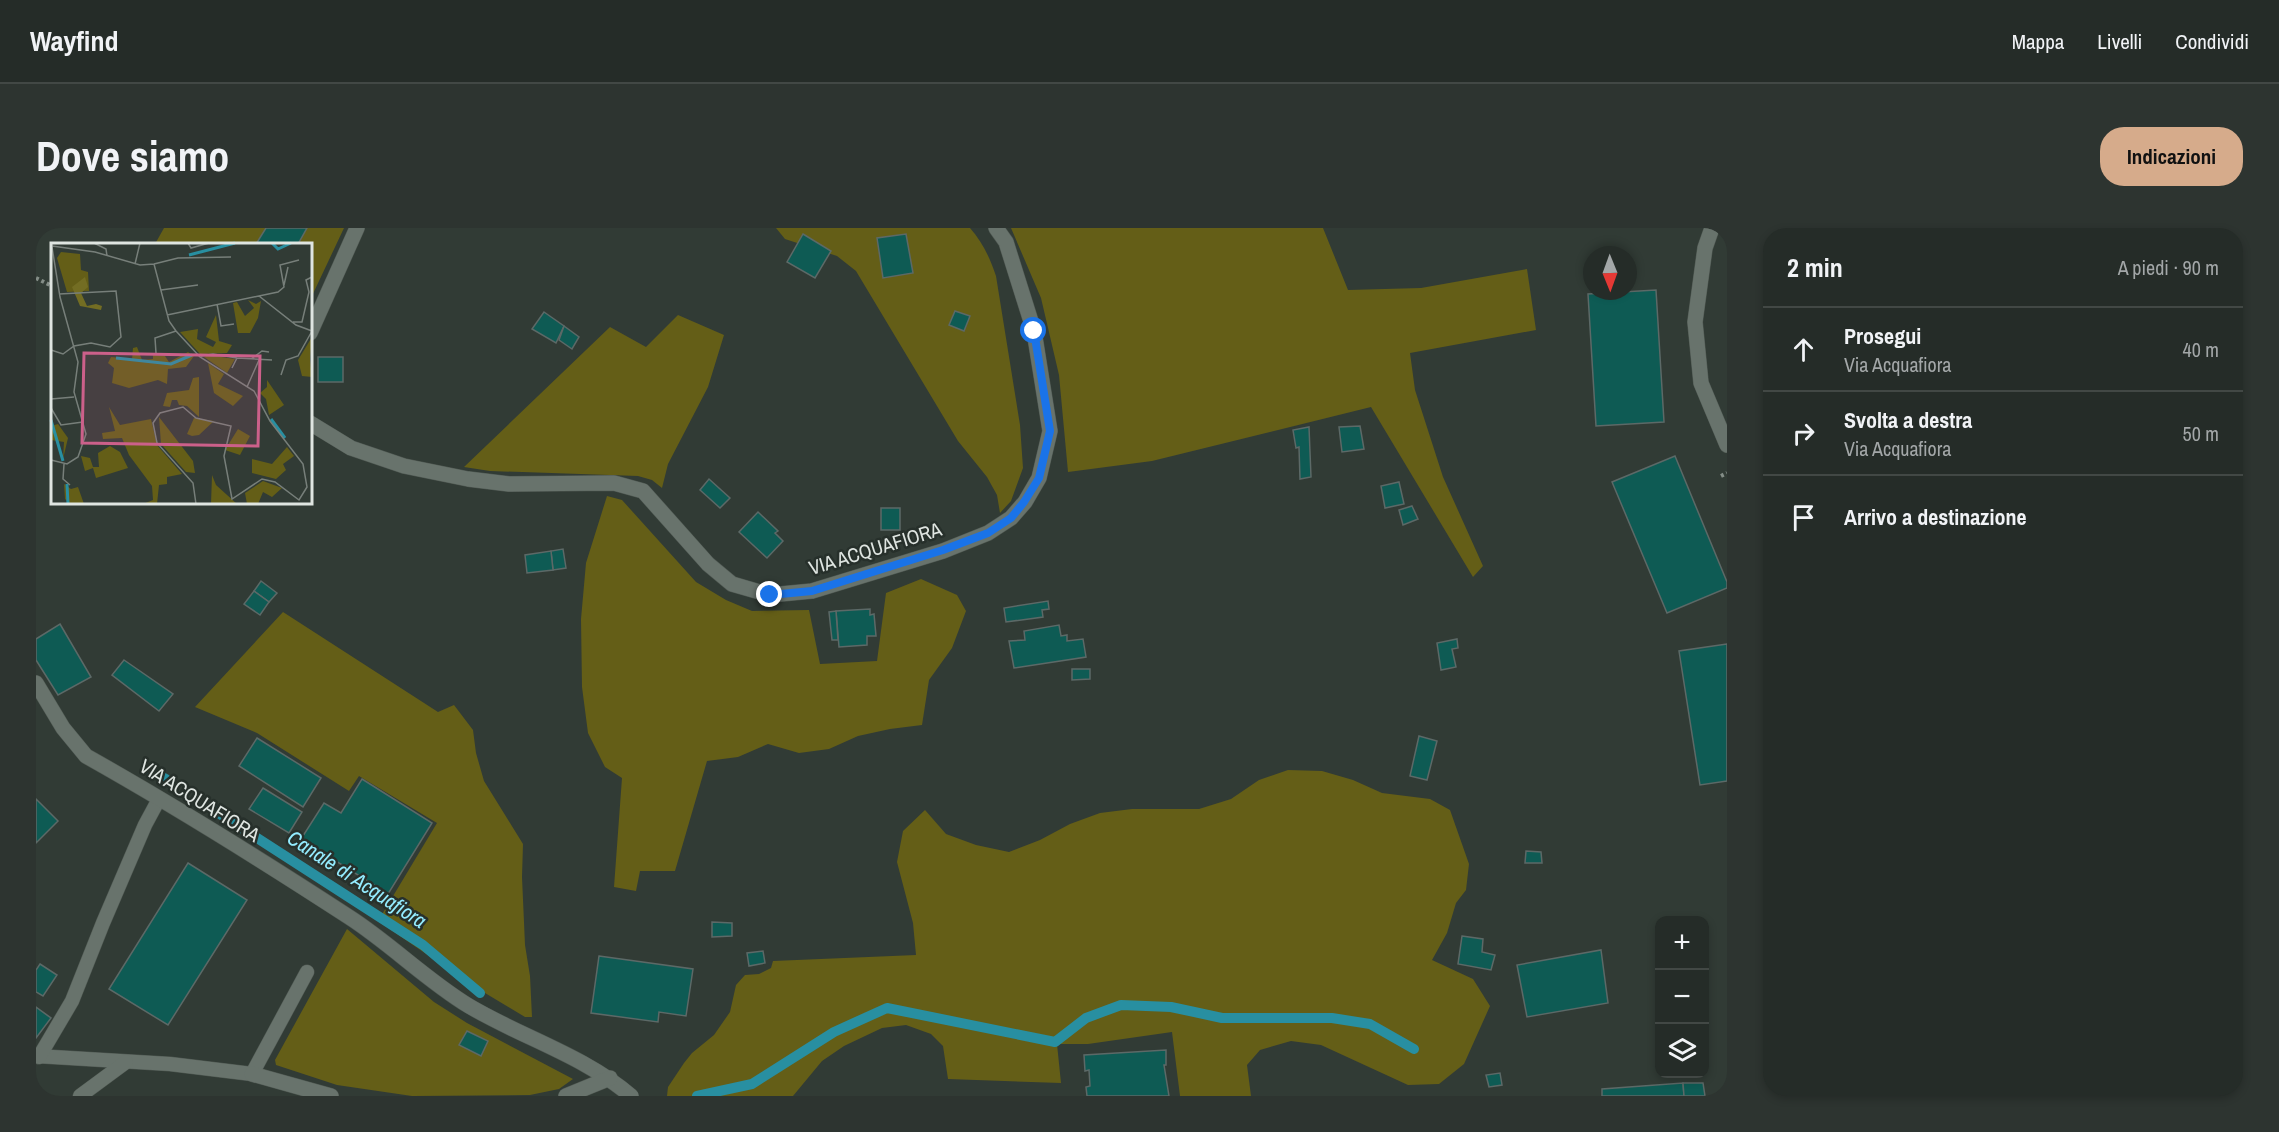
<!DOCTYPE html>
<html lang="it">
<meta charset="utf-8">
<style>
body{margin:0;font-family:"Archivo Narrow",sans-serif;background:#2d3430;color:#f1f3f6}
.controls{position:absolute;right:18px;bottom:18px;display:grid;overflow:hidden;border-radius:12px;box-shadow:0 3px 9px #0003}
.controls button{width:54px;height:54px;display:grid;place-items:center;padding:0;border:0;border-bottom:2px solid #424845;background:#252c28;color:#f1f3f6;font:30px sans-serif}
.compass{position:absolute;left:1547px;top:18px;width:54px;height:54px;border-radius:50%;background:#252c28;box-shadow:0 3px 9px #0003;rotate:179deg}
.stop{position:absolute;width:18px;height:18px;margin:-14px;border:4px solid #1a73e8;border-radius:50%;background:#fff}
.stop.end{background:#1a73e8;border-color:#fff;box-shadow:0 2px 6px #0008}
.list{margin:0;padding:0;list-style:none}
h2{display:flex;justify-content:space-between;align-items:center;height:78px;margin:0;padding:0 24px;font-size:26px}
h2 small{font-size:20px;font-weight:400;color:#a3a7a8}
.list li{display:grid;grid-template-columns:39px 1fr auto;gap:18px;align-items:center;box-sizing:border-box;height:84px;padding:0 24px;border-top:2px solid #424845}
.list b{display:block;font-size:22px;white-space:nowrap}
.list p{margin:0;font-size:20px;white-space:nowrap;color:#a3a7a8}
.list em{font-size:20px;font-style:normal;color:#a3a7a8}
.icon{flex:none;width:33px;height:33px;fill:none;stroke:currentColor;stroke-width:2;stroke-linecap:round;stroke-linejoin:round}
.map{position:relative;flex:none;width:1691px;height:868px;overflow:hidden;border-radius:24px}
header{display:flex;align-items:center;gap:36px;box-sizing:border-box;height:84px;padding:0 30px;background:#252c28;border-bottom:2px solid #424845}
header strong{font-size:28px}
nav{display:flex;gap:33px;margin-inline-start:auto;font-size:21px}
.intro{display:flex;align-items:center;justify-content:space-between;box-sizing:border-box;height:144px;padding:0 36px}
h1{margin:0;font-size:42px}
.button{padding:15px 27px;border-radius:24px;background:#d6ab8b;color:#111;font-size:21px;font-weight:700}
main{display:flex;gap:36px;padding:0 36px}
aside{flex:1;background:#252c28;border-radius:24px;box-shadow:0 3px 9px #0003}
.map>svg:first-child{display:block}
.green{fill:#645e17}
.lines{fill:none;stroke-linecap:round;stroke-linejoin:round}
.stream{stroke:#288fa1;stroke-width:10}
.building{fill:#0e5b54;stroke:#5c6967;stroke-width:1.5}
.lane-casing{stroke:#505953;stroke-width:15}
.street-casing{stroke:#505953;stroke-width:16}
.path{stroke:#848d87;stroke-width:4;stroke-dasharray:3 3;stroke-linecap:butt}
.lane{stroke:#68736c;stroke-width:14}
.street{stroke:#68736c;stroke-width:15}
.route{stroke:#1a73e8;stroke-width:8}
.labels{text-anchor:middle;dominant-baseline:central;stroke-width:5;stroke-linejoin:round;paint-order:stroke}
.street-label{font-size:20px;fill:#dfe5e1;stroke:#27302b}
.water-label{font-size:21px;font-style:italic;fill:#94ecff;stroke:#27302b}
.inset-river{fill:none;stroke:#288fa1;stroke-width:3}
.inset-road{fill:none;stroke:#777f7a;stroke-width:1.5}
.view{fill:#cc608a;fill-opacity:0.15;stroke:#cc608a;stroke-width:3}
.inset-edge{fill:none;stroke:#dfe5e1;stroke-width:3}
</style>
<header>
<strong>Wayfind</strong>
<nav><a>Mappa</a><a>Livelli</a><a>Condividi</a></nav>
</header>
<div class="intro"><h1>Dove siamo</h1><a class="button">Indicazioni</a></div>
<main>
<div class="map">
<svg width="1691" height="868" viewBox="0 0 1691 868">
<rect width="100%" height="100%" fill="#313b35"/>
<!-- green -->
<g class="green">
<polygon points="128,0 308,0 275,70 274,16 119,16"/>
<path d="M740,0H934C947,15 954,30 960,48L984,197L987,240L975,273L964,285L961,267L951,249L922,213L820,43L801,28L749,11Z"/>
<polygon points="975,0 1287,0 1312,62 1385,60 1491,41 1500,102 1374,125 1379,162 1407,249 1447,338 1437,349 1335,179 1116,233 1032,244 1023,147 1005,70"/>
<polygon points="642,87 688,107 672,159 632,236 626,260 616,252 602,248 454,243 428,239 574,99 610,119"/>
<polygon points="571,268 586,272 660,354 690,372 716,383 773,382 784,436 841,433 850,365 885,351 921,367 930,383 916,420 893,452 886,497 854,501 822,508 793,521 763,525 732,516 702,529 671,533 639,643 604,643 600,663 578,659 586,550 569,539 552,505 546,459 545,391 550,335"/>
<polygon points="247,384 402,484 418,477 437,502 440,525 448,553 487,616 486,649 489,717 494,748 496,789 489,789 434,756 342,693 401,595 323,548 313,563 221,505 159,479"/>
<polygon points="1252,542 1286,543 1317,552 1346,565 1394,571 1414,582 1433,636 1430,662 1420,675 1411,705 1396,732 1437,751 1454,778 1428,836 1403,856 1372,857 1285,817 1255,813 1224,822 1211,837 1215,868 1144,868 1136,804 1052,816 1021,816 1025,855 912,851 907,818 895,806 870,797 846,800 808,818 786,833 757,868 631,868 632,859 648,835 656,825 678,807 694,784 700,757 709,747 723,746 735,740 737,733 880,727 877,695 861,634 867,603 889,582 910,606 940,617 973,624 1004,612 1034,596 1064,585 1096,581 1163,581 1195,571 1223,552"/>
<polygon points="311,701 398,774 431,795 537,851 523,861 494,867 376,868 301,857 240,837 239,832"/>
</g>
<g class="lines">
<!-- stream -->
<g class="stream">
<polyline points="112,541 130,551"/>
<polyline points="170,577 387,717 444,765"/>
<polyline points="661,868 716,856 798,804 851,780 1019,814 1050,790 1085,777 1135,779 1186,790 1296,790 1334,796 1378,821"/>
</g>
</g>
<!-- building -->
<g class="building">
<polygon points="230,0 271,0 262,16 220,16"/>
<polygon points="767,6 795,23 779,50 751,34"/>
<polygon points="870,6 877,45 847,50 841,10"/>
<polygon points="1620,62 1628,194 1560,198 1552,66"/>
<polygon points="919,83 934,88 928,103 913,97"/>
<polygon points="508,84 528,98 520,115 496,101"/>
<polygon points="528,98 543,109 536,121 523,112"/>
<rect x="282" y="129" width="25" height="25"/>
<polygon points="1324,198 1328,221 1306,224 1303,199"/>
<polygon points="1273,199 1275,249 1264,251 1263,219 1260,220 1257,202"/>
<polygon points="1639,228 1691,354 1691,360 1631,385 1576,254"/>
<polygon points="673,251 694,270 684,280 664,262"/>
<polygon points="1363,254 1368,276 1349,280 1345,258"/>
<polygon points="1376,278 1382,291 1367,297 1363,282"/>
<rect x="845" y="280" width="19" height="22"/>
<polygon points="722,284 742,303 739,305 747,313 731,330 703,304"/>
<polygon points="527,321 530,340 517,342 515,323"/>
<polygon points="515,323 517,342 491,345 489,327"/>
<polygon points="225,353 241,365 233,374 218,363"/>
<polygon points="218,363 233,374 224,387 208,376"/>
<polygon points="1012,373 1013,381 1006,382 1007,389 970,394 968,380"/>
<polygon points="834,381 834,387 838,386 840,408 831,408 831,417 803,419 800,383"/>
<polygon points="800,383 802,412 796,412 793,384"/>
<polygon points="24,396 55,449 22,467 0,432 0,411"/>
<polygon points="1023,397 1025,408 1031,407 1031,413 1047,411 1050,429 978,440 973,413 989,412 988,403"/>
<polygon points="1421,411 1422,420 1416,421 1420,439 1405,442 1401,415"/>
<polygon points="1691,416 1691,553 1664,557 1643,423"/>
<polygon points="88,432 137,466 123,483 76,447"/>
<polygon points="1036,441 1054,441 1054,451 1036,452"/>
<polygon points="1383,508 1401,513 1391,552 1374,548"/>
<polygon points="221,510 285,550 267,579 203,538"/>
<polygon points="326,551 396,595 352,666 265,611 288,575 305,585"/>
<polygon points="227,560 266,584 253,605 213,581"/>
<polygon points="0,571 22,593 0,615"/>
<polygon points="1490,623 1505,624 1506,635 1489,635"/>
<polygon points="152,635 211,672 132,797 73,761"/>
<polygon points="676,694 696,695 696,708 676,709"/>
<polygon points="1426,708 1447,711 1446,724 1459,727 1455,742 1422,736"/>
<polygon points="1565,722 1572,775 1491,789 1481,737"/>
<polygon points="727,723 729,735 713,738 711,725"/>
<polygon points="563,728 657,741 650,788 623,784 622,794 555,785"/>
<polygon points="4,736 21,747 7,768 0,764 0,742"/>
<polygon points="0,779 15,790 0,810"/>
<polygon points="431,803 452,813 445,828 423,817"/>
<polygon points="1130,822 1130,837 1128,837 1133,868 1051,868 1050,859 1054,858 1053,842 1049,843 1048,827"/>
<polygon points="1464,845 1466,857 1453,859 1450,847"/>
<polygon points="1647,855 1648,868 1566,868 1566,861"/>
<polygon points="1647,855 1667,855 1669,868 1648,868"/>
</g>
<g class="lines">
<!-- lane casing -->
<g class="lane-casing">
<g id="lane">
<polyline points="0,828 134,836 216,846 271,744"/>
<polyline points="3,829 36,773 67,695 109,597 123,571"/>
<polyline points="44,868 90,834"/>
</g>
</g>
<!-- street casing -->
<g class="street-casing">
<g id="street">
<polyline points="1676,0 1669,20 1659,94 1665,155 1691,217"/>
<polyline points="274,105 321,0"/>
<polyline points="274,195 315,220 368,238 432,251 473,256 578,255 607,263 672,336 696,356 734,367 776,363 907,323 952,305 975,290 989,274 1003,250 1014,203 998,103 970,14 960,0"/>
<path d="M0,455L27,500L50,528C139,578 227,633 313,689C355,716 390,752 433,778C487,810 547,827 595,868"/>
<polyline points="216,846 295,868"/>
<polyline points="530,868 574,850"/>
</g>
</g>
<!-- path -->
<g class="path">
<polyline points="0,50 16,58"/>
<polyline points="1685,248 1691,245"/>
</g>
<!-- lane -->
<use href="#lane" class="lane"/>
<!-- street -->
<use href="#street" class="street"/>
</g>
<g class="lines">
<!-- route -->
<polyline class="route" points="734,367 776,363 907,322 952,305 975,290 988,274 1003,250 1014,203 998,103"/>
</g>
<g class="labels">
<!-- street labels -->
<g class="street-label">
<text transform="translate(839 320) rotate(-17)">VIA ACQUAFIORA</text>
<text transform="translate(164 572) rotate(32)">VIA ACQUAFIORA</text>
</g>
<!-- water labels -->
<g class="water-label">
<text transform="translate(321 651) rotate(33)">Canale di Acquafiora</text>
</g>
</g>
<!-- overview -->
<g transform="translate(15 15)">
<rect width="261" height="261" fill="#313b35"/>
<path d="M10,9L29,11L30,27L37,29L38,48L16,49L6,15ZM197,57L205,61L210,58L207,75L199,90H187L182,60L186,59L194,73L203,65ZM165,72L168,98L181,102L176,110L149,111L129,89L147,86L146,96L162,104L165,99L155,94ZM261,94L259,116L261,134L251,133L247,117ZM86,104L91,117L102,116V112L114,113L118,119L137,109L143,113L135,124L117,126L116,141L107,137L78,145L61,140L63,125L57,120L60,114L81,116L82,105ZM157,112L184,116L176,130L153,114ZM157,120L173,131L167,141L192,153L182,163L163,150ZM148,134V174L136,163L128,162L126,157H121L119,164L112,163L116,150L138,147L142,135ZM216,137L233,162L218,172L215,156L209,150L216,144ZM58,164L69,182L100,176L106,202L131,231L116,234V241L108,242L106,261H92L102,257L101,243L78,212L71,195L52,196L51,190L64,188ZM108,174L142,218L144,230L135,229L110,201ZM143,175L163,178L148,192L141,193L136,191ZM7,181L17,195L12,216L13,199L0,197V183ZM187,186L199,193L189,212L174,207ZM59,203L69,209L77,225L45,235L42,225L34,228L30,213L39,215L42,224H48L47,210ZM236,204L243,213L232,221L235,227L225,236L201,230V216L221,221ZM161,232L165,242L186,261H160ZM212,238L231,245L221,254L212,249L207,261H196L194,250ZM13,241L20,246L27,244L33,261H19L14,256Z" fill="#645e17"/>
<path d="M34,34L37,44L30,50L36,63L45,61L51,63L50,67L29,63L21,44Z" fill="#736d23"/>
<path class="inset-river" d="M221,0L227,6L240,0M138,12L184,0M65,115L120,121L141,112M220,176L234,195M0,177L12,218M16,241L17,261"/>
<path class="inset-road" d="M43,0L55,6L56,13M137,0L140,5L158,0M1,3L44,9L89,22L103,21L118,78L125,88L149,114L203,148L219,178L252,221L256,244L248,257L224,239L211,236L181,256L173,213L180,183L145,175L132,164L109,170L102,180L106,200L142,240L145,261M84,21L89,0M103,21L127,15L180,14M233,42L237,24M110,47L147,42M208,53L245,82L261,88M166,61L170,83L183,81M116,72L227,49L233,44L229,22L248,17M242,79H251L258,49L255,37L261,34M0,107L12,111L23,103L40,100L59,104L70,94L65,48L8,51M105,110L104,95L125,88M150,113L162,111L186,115M200,116L211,108L218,109M181,125L186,115L221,117M230,132L235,117L247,113L261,88M196,144L208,117M0,156L23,154M0,165L10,182L32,179M0,217L16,221L27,214L35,191L23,149L27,119L9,54L1,4M13,221L12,236L19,242"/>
<path class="view" d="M33,110L209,113L207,203L31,200Z"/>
<rect width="261" height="261" class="inset-edge"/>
</g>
</svg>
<div class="controls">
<button>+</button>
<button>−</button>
<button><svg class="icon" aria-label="layers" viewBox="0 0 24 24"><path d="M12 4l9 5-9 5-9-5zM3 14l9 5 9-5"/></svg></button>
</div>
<svg class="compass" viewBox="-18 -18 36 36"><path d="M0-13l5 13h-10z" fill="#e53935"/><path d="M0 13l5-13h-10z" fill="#a3a7a8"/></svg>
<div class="stop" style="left:998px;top:103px"></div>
<div class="stop end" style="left:734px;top:367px"></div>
</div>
<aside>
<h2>2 min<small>A piedi · 90 m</small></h2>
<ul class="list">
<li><svg class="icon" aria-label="ahead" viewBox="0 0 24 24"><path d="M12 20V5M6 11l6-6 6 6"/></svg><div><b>Prosegui</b><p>Via Acquafiora</p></div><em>40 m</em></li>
<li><svg class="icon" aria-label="right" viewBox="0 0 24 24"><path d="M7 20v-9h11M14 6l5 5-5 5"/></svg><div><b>Svolta a destra</b><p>Via Acquafiora</p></div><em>50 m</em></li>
<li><svg class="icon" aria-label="arrive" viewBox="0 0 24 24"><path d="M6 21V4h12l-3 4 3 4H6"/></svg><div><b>Arrivo a destinazione</b></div></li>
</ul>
</aside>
</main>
